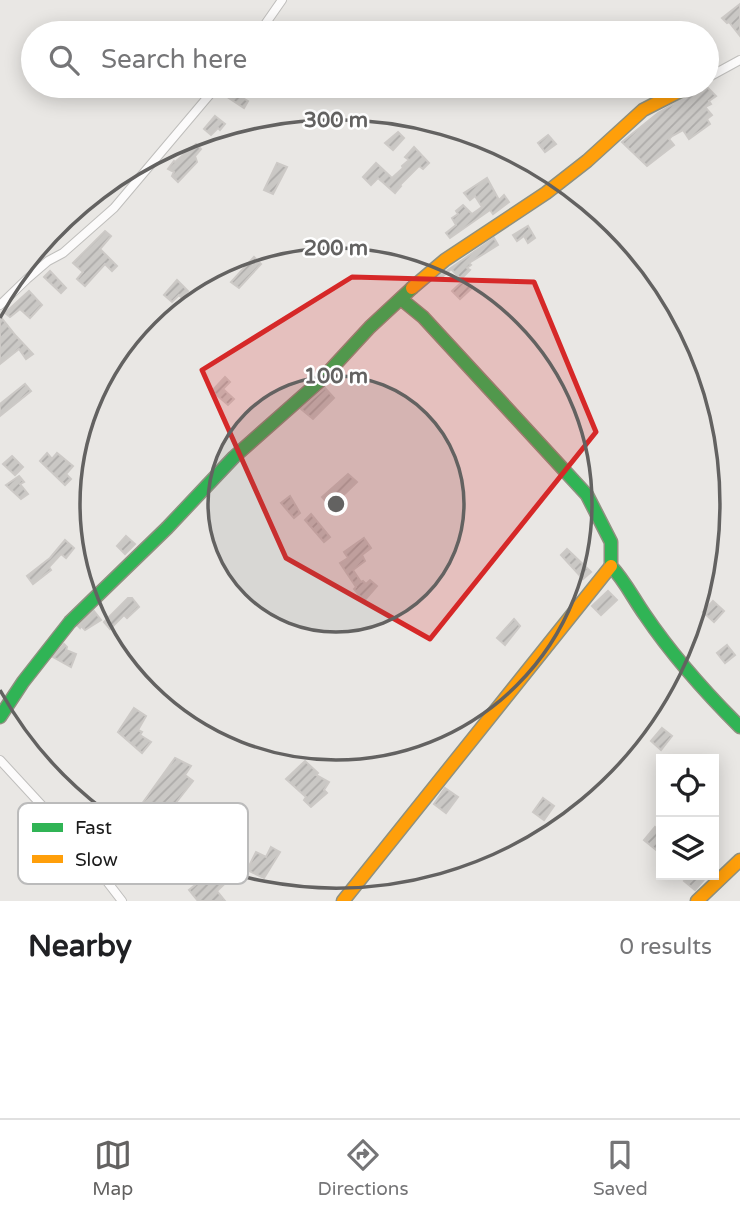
<!DOCTYPE html>
<style>
body{margin:0;font-family:"Varela Round",sans-serif;background:#f2f2f2;color:#202124}
.controls{position:absolute;right:21px;bottom:21px;display:grid;overflow:hidden;border-radius:0px;box-shadow:0 4px 18px #0003}
.controls button{width:63px;height:63px;display:grid;place-items:center;padding:0;border:0;border-bottom:2px solid #e0e0e0;background:#fff;color:#202124;font:35px sans-serif}
.list{margin:0;padding:0;list-style:none}
h2{display:flex;justify-content:space-between;align-items:center;height:91px;margin:0;padding:0 28px;font-size:30px}
h2 small{font-size:23px;font-weight:400;color:#757577}
.icon{flex:none;width:38px;height:38px;fill:none;stroke:currentColor;stroke-width:2;stroke-linecap:round;stroke-linejoin:round}
.map{position:relative;flex:none;width:740px;height:901px;overflow:hidden}
.search{position:absolute;background:#fff;box-shadow:0 4px 18px #0003;left:21px;right:21px;top:21px;height:77px;display:flex;align-items:center;gap:18px;box-sizing:border-box;padding:0 24px;border-radius:38px;color:#757577;font-size:26px}
.sheet{height:217px;background:#fff}
nav{display:flex;justify-content:space-around;align-items:center;box-sizing:border-box;height:98px;border-top:2px solid #e0e0e0;background:#fff;font-size:19px;color:#757577}
nav a{display:grid;justify-items:center;gap:4px}
nav .on{color:#636261}
.map>svg:first-child{display:block}
.building{fill:url(#building-hatch);stroke:#ccc9c6;stroke-width:2}
.lines{fill:none;stroke-linecap:round;stroke-linejoin:round}
.street-casing{stroke:#bfbebc;stroke-width:10}
.fast-casing{stroke:#8e907f;stroke-width:15}
.slow-casing{stroke:#8e907f;stroke-width:15}
.street{stroke:#fcfbfb;stroke-width:8}
.fast{stroke:#30b455;stroke-width:12}
.slow{stroke:#ff9f0a;stroke-width:12}
.marked{fill:#d62828;fill-opacity:0.2;stroke:#d62828;stroke-width:5;stroke-linejoin:round}
.ring{fill:none;stroke:#636261;stroke-width:3.5}
.key{fill:#fff;stroke:#bbb;stroke-width:2}
.key-label{font-size:19px;fill:#1b1b1b}
.centre{fill:#636261;stroke:#fff;stroke-width:3.5}
.ring-label{font-size:21px;text-anchor:middle;font-weight:bold;fill:#636261;stroke:#fff;stroke-width:5;stroke-linejoin:round;paint-order:stroke}
</style>
<div class="map">
<svg width="740" height="901" viewBox="0 0 740 901">
<defs>
<pattern id="building-hatch" width="6" height="6" patternUnits="userSpaceOnUse" patternTransform="scale(1.75)"><rect width="6" height="6" fill="#cac8c5"/><path d="M-1 1l2-2M0 6l6-6M5 7l2-2" fill="none" stroke="#adaba9"/></pattern>
</defs>
<rect width="100%" height="100%" fill="#e9e7e4"/>
<!-- building -->
<g class="building">
<polygon points="740,4 740,36 729,22 727,23 722,18"/>
<polygon points="239,86 250,86 241,97 248,101 244,108 223,94 225,89 229,89 233,93"/>
<polygon points="707,87 716,96 709,101 711,104 705,107 712,115 707,119 710,124 689,139 683,130 672,136 669,139 674,145 647,166 622,142 658,113 698,90 701,93"/>
<polygon points="215,116 225,124 220,130 218,128 211,135 204,129"/>
<polygon points="398,132 404,138 393,150 385,143"/>
<polygon points="548,135 556,144 545,152 538,143"/>
<polygon points="196,144 201,149 195,156 197,162 178,182 172,176 174,172 168,169 174,161 175,162"/>
<polygon points="414,147 429,163 423,169 419,166 400,185 401,186 395,193 378,178 371,185 363,177 376,163 392,178 403,168 402,166 409,160 405,157"/>
<polygon points="277,163 287,167 273,194 264,190"/>
<polygon points="487,178 499,200 504,195 509,202 493,214 490,210 450,238 446,233 456,225 452,218 458,214 456,211 463,205 472,214 482,207 475,196 470,200 464,193"/>
<polygon points="528,226 535,238 528,243 524,236 517,241 513,235"/>
<polygon points="105,231 111,236 100,249 117,266 112,271 105,264 85,286 77,279 83,272 73,263"/>
<polygon points="494,238 498,245 469,263 471,265 467,268 470,270 461,279 451,269 440,279 438,277"/>
<polygon points="254,257 261,264 239,288 231,282"/>
<polygon points="50,271 66,288 61,293 44,277"/>
<polygon points="177,280 188,291 182,298 179,295 172,302 164,295"/>
<polygon points="464,280 472,288 460,299 452,291"/>
<polygon points="29,291 42,305 30,318 20,309 10,317 5,313"/>
<polygon points="0,316 16,336 33,354 26,359 19,349 0,364"/>
<polygon points="225,377 230,382 223,389 234,399 228,405 212,391"/>
<polygon points="25,384 31,391 0,416 0,404"/>
<polygon points="325,388 334,398 313,419 301,409"/>
<polygon points="47,453 52,459 57,453 73,466 66,474 71,479 65,485 40,461"/>
<polygon points="12,456 23,467 15,475 3,464"/>
<polygon points="348,474 357,482 331,507 322,497"/>
<polygon points="19,476 24,482 20,484 28,494 21,499 6,485"/>
<polygon points="290,496 300,513 294,518 281,503"/>
<polygon points="311,514 330,537 324,542 305,520"/>
<polygon points="126,536 135,544 125,554 117,546"/>
<polygon points="364,538 371,548 362,555 365,561 353,570 361,582 363,581 366,584 370,580 377,586 364,601 354,589 356,587 340,563 348,558 344,552"/>
<polygon points="65,540 74,548 66,558 61,554 49,567 51,570 33,584 27,576 50,558"/>
<polygon points="567,549 591,572 583,579 561,555"/>
<polygon points="608,591 617,600 601,615 592,606"/>
<polygon points="128,598 132,598 139,607 127,618 124,615 110,629 104,622"/>
<polygon points="713,601 724,611 714,622 703,612"/>
<polygon points="94,611 101,620 85,630 81,626 80,628 78,626"/>
<polygon points="514,619 520,626 505,645 497,638"/>
<polygon points="64,644 67,647 66,650 76,654 71,667 53,657"/>
<polygon points="727,645 735,655 725,663 717,653"/>
<polygon points="134,708 146,716 138,730 142,732 140,735 151,742 142,753 118,732"/>
<polygon points="662,728 672,736 661,750 651,741"/>
<polygon points="175,758 191,766 185,775 193,781 160,823 139,808"/>
<polygon points="305,761 318,773 316,775 329,782 324,790 327,793 311,807 304,800 306,797 286,779"/>
<polygon points="445,788 458,797 446,813 434,804"/>
<polygon points="543,798 554,806 544,820 533,812"/>
<polygon points="655,827 661,832 661,854 644,840"/>
<polygon points="271,847 280,852 264,878 247,870 256,852 266,857"/>
<polygon points="225,857 237,872 217,891 225,901 198,901 189,890 209,874 213,871 211,868"/>
<polygon points="690,875 708,875 695,890 684,881"/>
</g>
<g class="lines">
<!-- street casing -->
<g class="street-casing">
<g id="street">
<polyline points="259,33 282,0"/>
<polyline points="707,78 740,60"/>
<polyline points="0,305 27,279 48,261 63,253 114,208 217,86"/>
<polyline points="0,760 82,849 122,901"/>
</g>
</g>
<!-- fast casing -->
<g class="fast-casing">
<g id="fast">
<path d="M401,299L423,317L587,495L611,542V566C625,581 633,598 645,615C672,655 706,693 740,727"/>
<polyline points="0,717 23,682 70,622 167,528 234,457 321,380 370,327 412,288"/>
</g>
</g>
<!-- slow casing -->
<g class="slow-casing">
<g id="slow">
<polyline points="412,288 445,260 546,193 587,161 643,110 690,86"/>
<polyline points="343,901 611,566"/>
<polyline points="697,901 740,860"/>
</g>
</g>
<!-- street -->
<use href="#street" class="street"/>
<!-- fast -->
<use href="#fast" class="fast"/>
<!-- slow -->
<use href="#slow" class="slow"/>
</g>
<!-- marked area -->
<path class="marked" d="M352,277L534,282L596,432L430,639L286,558L202,370Z"/>
<!-- distance rings -->
<circle cx="336" cy="504" r="128" fill="#636261" fill-opacity=".12"/>
<g class="ring">
<circle cx="336" cy="504" r="128"/>
<circle cx="336" cy="504" r="256"/>
<path d="M0 318A384 384 0 1 1 0 690"/>
</g>
<!-- legend -->
<rect x="18" y="803" width="230" height="81" rx="10" class="key"/>
<rect x="32" y="823" width="31" height="9" fill="#30b455"/>
<rect x="32" y="855" width="31" height="8" fill="#ff9f0a"/>
<g class="key-label">
<text x="75" y="834">Fast</text>
<text x="75" y="866">Slow</text>
</g>
<circle cx="336" cy="504" r="10" class="centre"/>
<g class="ring-label">
<text x="336" y="127">300 m</text>
<text x="336" y="255">200 m</text>
<text x="336" y="383">100 m</text>
</g>
</svg>
<div class="controls">
<button><svg class="icon" aria-label="locate" viewBox="0 0 24 24"><circle cx="12" cy="12" r="6"/><path d="M12 2v4M12 18v4M2 12h4M18 12h4"/></svg></button>
<button><svg class="icon" aria-label="layers" viewBox="0 0 24 24"><path d="M12 4l9 5-9 5-9-5zM3 14l9 5 9-5"/></svg></button>
</div>
<div class="search"><svg class="icon" aria-label="search" viewBox="0 0 24 24"><circle cx="10" cy="10" r="6"/><path d="M15 15l6 6"/></svg>Search here</div>
</div>
<section class="sheet">
<h2>Nearby<small>0 results</small></h2>
<ul class="list">
</ul>
</section>
<nav>
<a class="on"><svg class="icon" aria-label="map" viewBox="0 0 24 24"><path d="M3 6l6-2 6 2 6-2v14l-6 2-6-2-6 2zM9 4v14M15 6v14"/></svg>Map</a>
<a><svg class="icon" aria-label="directions" viewBox="0 0 24 24"><path d="M12 3l9 9-9 9-9-9zM9 14v-3h6M13 9l2 2-2 2"/></svg>Directions</a>
<a><svg class="icon" aria-label="saved" viewBox="0 0 24 24"><path d="M7 4h10v16l-5-4-5 4z"/></svg>Saved</a>
</nav>
